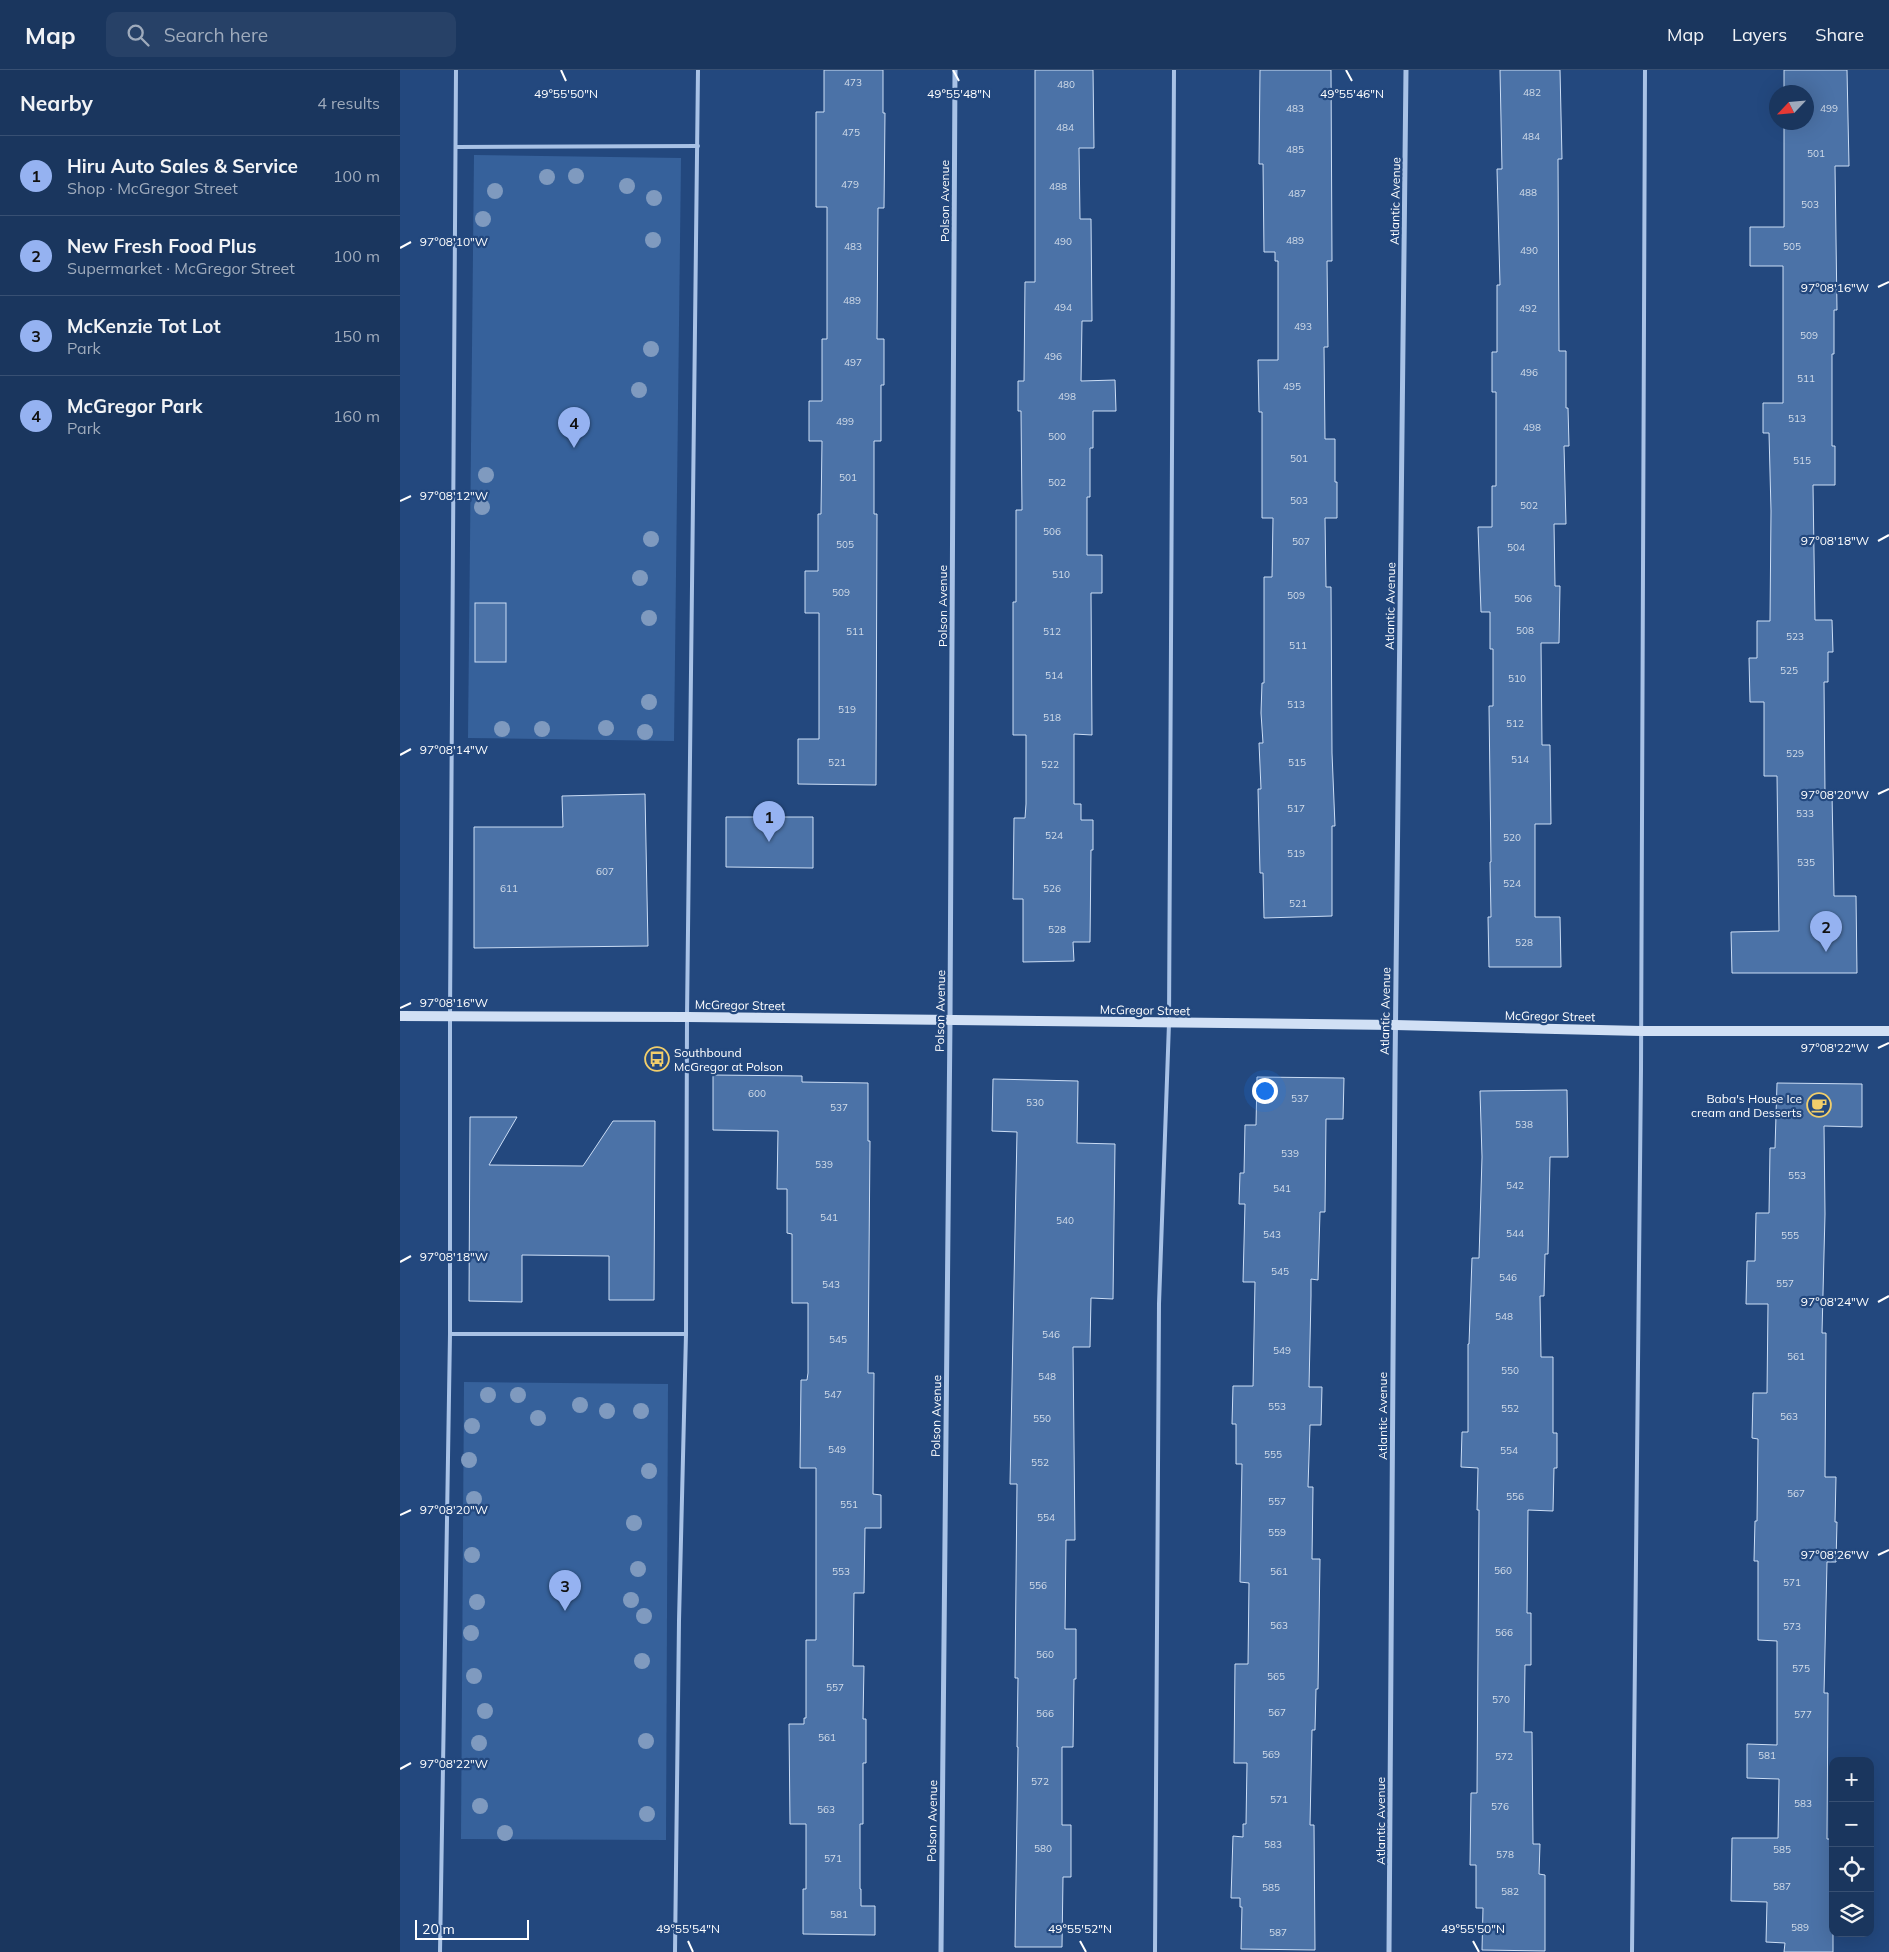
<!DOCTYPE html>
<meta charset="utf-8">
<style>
body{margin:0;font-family:Mulish,sans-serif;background:#274167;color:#f1f3f6}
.controls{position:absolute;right:15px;bottom:15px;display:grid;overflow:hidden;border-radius:10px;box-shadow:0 5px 20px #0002}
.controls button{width:45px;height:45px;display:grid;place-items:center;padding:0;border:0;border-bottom:1px solid #385073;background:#1a365e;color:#f1f3f6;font:25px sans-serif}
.compass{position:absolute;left:1369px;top:15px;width:45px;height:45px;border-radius:50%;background:#1a365e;box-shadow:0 5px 20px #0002;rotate:244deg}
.scale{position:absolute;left:15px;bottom:12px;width:114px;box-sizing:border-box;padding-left:5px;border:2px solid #fff;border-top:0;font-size:14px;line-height:18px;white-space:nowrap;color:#fff;-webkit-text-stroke:4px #23487e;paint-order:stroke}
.you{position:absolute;left:864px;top:1020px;width:18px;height:18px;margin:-12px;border:4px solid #fff;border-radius:50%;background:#1a73e8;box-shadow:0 0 0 8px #1a73e833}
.badge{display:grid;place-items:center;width:32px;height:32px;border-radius:50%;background:#95b2f1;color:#111;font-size:16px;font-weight:700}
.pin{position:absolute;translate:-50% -41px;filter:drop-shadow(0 1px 2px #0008)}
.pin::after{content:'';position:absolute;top:26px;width:18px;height:15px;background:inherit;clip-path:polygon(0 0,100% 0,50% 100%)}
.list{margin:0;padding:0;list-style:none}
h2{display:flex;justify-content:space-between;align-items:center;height:65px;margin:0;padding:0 20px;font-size:21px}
h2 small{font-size:16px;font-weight:400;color:#9fabbc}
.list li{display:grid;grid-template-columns:32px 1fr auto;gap:15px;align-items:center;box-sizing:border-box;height:80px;padding:0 20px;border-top:1px solid #385073}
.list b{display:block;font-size:19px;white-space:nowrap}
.list p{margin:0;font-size:16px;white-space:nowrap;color:#9fabbc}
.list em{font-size:16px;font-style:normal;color:#9fabbc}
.icon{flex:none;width:28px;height:28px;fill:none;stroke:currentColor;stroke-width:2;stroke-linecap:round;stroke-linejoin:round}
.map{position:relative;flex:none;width:1489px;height:1882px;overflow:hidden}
header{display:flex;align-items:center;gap:30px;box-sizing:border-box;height:70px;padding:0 25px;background:#1a365e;border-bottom:1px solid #385073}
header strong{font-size:24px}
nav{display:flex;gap:28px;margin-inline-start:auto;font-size:18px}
.search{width:350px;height:45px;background:#274167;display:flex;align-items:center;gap:12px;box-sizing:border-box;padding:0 18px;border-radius:10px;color:#9fabbc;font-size:19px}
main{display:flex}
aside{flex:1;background:#1a365e}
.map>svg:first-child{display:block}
.green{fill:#36619b}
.building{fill:#4b72a7;stroke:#cbddf5}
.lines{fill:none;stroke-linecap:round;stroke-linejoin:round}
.service{stroke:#a8c2e6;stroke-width:4}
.minor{stroke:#a8c2e6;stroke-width:5}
.secondary{stroke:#d1e0f5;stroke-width:10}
.tree{fill:#7f9abf}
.ticks{fill:none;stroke:#fff;stroke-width:2}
.labels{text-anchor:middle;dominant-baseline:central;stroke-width:4.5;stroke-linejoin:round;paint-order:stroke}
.number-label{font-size:10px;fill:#d2dce9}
.street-label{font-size:12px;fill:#fff;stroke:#23487e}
.poi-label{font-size:12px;fill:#fff;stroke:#23487e;text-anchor:start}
.ticks-label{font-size:12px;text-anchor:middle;fill:#fff;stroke:#23487e;stroke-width:4.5;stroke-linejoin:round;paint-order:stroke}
</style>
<header>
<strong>Map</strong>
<div class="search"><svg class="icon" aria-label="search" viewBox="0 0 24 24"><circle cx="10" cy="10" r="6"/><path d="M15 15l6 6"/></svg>Search here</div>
<nav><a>Map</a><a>Layers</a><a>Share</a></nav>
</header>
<main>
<aside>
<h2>Nearby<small>4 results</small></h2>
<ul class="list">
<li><span class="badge">1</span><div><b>Hiru Auto Sales &amp; Service</b><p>Shop · McGregor Street</p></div><em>100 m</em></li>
<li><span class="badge">2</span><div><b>New Fresh Food Plus</b><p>Supermarket · McGregor Street</p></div><em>100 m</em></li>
<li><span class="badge">3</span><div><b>McKenzie Tot Lot</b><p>Park</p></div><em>150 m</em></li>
<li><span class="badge">4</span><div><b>McGregor Park</b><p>Park</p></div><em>160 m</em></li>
</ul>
</aside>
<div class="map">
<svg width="1489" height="1882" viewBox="0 0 1489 1882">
<rect width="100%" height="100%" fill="#23487e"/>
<!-- green -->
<g class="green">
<polygon points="74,85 281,88 274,671 68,668"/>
<polygon points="64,1312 268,1314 266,1770 61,1769"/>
</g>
<!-- building -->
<g class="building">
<polygon points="424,0 483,0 483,43 485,43 484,138 478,138 477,269 484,269 484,315 481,315 481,371 474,371 474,444 477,444 476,715 398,714 398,669 419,669 419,543 405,543 405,501 418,501 418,444 421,444 422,371 409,371 409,331 422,331 422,269 427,269 427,137 416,137 416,42 424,42"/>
<polygon points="635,0 693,0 694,78 679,78 680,149 691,149 692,251 682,251 681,311 715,310 716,341 693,341 693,378 690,378 690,427 687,427 687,485 702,485 702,523 691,523 692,665 674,664 674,734 681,734 681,750 693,750 693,780 691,780 690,872 673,872 674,891 623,892 623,829 613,829 614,748 625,748 626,734 626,665 613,665 613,532 616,532 616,440 622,440 621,341 618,341 618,311 624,311 625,212 635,212"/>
<polygon points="860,0 931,0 932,191 927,191 928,277 924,277 925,369 935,369 935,412 937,412 937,448 925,448 926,517 931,517 932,683 935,756 932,756 932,846 864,848 863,803 860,803 858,719 861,719 859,673 863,673 861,643 862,613 864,613 864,507 872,507 873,448 862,448 862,342 859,342 858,290 878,290 878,191 875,191 875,182 864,182 863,94 859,94"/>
<polygon points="1100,0 1160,0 1162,89 1158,89 1159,281 1166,281 1166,338 1168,338 1169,376 1164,376 1166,454 1154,454 1155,516 1160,516 1159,573 1141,573 1142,675 1150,675 1151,754 1135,754 1135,847 1160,847 1161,897 1089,897 1088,847 1091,847 1090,792 1091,792 1089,636 1093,636 1093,579 1090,579 1090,542 1081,542 1078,457 1092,457 1092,416 1096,416 1096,322 1092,322 1092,282 1097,282 1097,215 1100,215 1097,99 1102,99"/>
<polygon points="1384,0 1447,0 1449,96 1435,96 1437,240 1434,240 1434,284 1432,284 1432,376 1435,376 1435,415 1413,415 1415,550 1432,550 1433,582 1428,582 1428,612 1424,612 1425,724 1432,724 1434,826 1456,826 1457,903 1332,903 1331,862 1379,861 1377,706 1364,706 1364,632 1350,632 1349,588 1357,588 1357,551 1370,551 1371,441 1369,363 1363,363 1363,333 1383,333 1383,196 1350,196 1350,157 1384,157 1384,52 1406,52 1406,22 1384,22"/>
<rect x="75" y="533" width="31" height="59"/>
<polygon points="245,724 248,876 74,878 74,757 163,757 162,726"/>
<polygon points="326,747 413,747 413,798 326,797"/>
<polygon points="313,1005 402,1006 402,1012 468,1013 468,1071 470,1071 468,1303 474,1303 473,1424 481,1425 481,1458 465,1458 464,1523 454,1523 453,1596 464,1596 463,1649 466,1649 466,1693 463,1693 463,1754 460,1754 460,1819 461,1819 461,1836 475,1836 475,1865 403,1864 403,1819 406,1819 406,1754 390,1754 389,1654 404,1654 404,1648 406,1648 406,1570 416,1570 416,1398 400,1398 401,1310 407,1310 408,1303 408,1233 392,1233 392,1164 387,1163 387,1119 377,1119 378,1061 313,1060"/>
<polygon points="857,1007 944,1008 943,1049 926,1049 925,1142 920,1142 918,1210 911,1209 911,1226 909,1317 922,1317 921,1355 910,1355 908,1417 913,1417 912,1489 920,1489 918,1619 916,1619 915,1660 912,1660 910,1755 914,1755 915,1880 841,1879 842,1837 840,1837 840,1828 831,1828 833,1766 843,1767 843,1754 846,1754 847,1693 834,1693 835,1594 848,1594 849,1513 840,1512 842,1394 836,1394 836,1354 832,1354 833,1316 853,1316 855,1212 843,1212 845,1134 839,1134 840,1103 844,1103 845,1055 856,1055"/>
<polygon points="593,1009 678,1011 677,1073 715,1074 713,1229 691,1228 690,1277 673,1277 675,1470 666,1470 665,1559 676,1559 676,1609 674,1609 673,1677 662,1677 662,1755 671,1755 671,1807 663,1807 662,1877 615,1877 618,1677 617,1677 618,1608 615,1608 617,1414 610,1414 617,1062 592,1061"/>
<polygon points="1377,1013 1462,1014 1462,1057 1424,1056 1425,1144 1422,1263 1426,1263 1425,1407 1436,1407 1435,1452 1437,1452 1436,1492 1427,1492 1424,1623 1428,1623 1427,1769 1433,1769 1433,1882 1384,1882 1385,1873 1366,1872 1367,1832 1331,1831 1332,1768 1378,1768 1379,1709 1347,1708 1347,1674 1377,1675 1377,1571 1358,1570 1358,1491 1354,1491 1355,1451 1357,1451 1358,1369 1352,1368 1353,1323 1367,1323 1368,1234 1346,1234 1347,1191 1355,1191 1356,1143 1369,1143 1370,1078 1375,1078"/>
<polygon points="1167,1020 1168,1087 1150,1087 1148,1184 1145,1184 1144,1226 1140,1226 1141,1287 1153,1287 1153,1363 1157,1363 1157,1398 1154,1398 1153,1441 1128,1440 1127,1543 1131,1543 1131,1595 1125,1595 1124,1662 1132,1662 1133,1774 1140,1774 1139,1804 1145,1805 1145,1881 1082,1880 1083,1838 1076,1838 1076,1795 1070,1795 1071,1723 1077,1723 1079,1440 1077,1440 1078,1398 1061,1397 1062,1362 1068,1362 1068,1274 1069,1274 1072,1188 1079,1188 1082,1087 1080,1021"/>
<polygon points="70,1047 117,1047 89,1095 183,1096 213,1051 255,1051 254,1230 209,1230 209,1186 122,1185 122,1232 69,1231"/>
</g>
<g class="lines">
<!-- service -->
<g class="service">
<polyline points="57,77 298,76"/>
<polyline points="50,1264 286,1264"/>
<polyline points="40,1882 50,1264 50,946 56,0"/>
<polyline points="275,1882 279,1551 286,1264 287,947 298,0"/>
<polyline points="755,1882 759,1234 769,953 774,0"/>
<polyline points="1232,1882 1241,1000 1245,0"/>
</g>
<!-- minor -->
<g class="minor">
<polyline points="541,1882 550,950 555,0"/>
<polyline points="989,1882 995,999 1006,0"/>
</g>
<!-- secondary -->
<polyline class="secondary" points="0,946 287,947 995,955 1241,961 1489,961"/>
</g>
<!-- trees -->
<g class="tree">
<circle cx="176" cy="106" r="8"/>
<circle cx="147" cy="107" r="8"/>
<circle cx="227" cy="116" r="8"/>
<circle cx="95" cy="121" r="8"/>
<circle cx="254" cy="128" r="8"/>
<circle cx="83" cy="149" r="8"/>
<circle cx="253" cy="170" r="8"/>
<circle cx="251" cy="279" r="8"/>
<circle cx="239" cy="320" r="8"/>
<circle cx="86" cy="405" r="8"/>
<circle cx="82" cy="437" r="8"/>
<circle cx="251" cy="469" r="8"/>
<circle cx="240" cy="508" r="8"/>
<circle cx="249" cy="548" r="8"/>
<circle cx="249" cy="632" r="8"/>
<circle cx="206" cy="658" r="8"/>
<circle cx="102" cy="659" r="8"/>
<circle cx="142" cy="659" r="8"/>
<circle cx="245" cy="662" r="8"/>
<circle cx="88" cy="1325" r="8"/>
<circle cx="118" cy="1325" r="8"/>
<circle cx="180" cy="1335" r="8"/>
<circle cx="207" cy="1341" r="8"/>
<circle cx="241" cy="1341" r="8"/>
<circle cx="138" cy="1348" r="8"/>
<circle cx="72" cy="1356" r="8"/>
<circle cx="69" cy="1390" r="8"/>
<circle cx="249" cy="1401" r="8"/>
<circle cx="74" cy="1429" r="8"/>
<circle cx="234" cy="1453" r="8"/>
<circle cx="72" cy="1485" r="8"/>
<circle cx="238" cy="1499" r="8"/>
<circle cx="231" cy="1530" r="8"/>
<circle cx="77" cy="1532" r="8"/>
<circle cx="244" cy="1546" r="8"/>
<circle cx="71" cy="1563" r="8"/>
<circle cx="242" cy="1591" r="8"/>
<circle cx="74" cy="1606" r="8"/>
<circle cx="85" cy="1641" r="8"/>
<circle cx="246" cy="1671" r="8"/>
<circle cx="79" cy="1673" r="8"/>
<circle cx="80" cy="1736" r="8"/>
<circle cx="247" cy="1744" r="8"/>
<circle cx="105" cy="1763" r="8"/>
</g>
<!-- ticks -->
<path class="ticks" d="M161,0L166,11M553,0L559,11M946,0L952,11M0,178L11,172M1478,217L1489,212M0,431L11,426M1478,471L1489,465M0,685L11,679M1478,724L1489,719M0,938L11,933M1478,978L1489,973M0,1192L11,1186M1478,1232L1489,1226M0,1445L11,1440M1478,1485L1489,1480M0,1699L11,1693M288,1871L293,1882M680,1871L686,1882M1073,1871L1079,1882"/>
<!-- icons -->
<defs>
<g id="bus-ring" transform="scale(1.25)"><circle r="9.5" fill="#23487e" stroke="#f1ce6b" stroke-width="1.5"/><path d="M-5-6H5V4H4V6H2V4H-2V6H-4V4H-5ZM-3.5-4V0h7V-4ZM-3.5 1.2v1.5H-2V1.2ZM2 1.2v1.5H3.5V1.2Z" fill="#f1ce6b"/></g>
<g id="cafe-ring" transform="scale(1.25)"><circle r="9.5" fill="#23487e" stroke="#f1ce6b" stroke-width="1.5"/><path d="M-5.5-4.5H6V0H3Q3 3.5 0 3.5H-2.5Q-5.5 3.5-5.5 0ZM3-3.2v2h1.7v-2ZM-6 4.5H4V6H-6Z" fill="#f1ce6b"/></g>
</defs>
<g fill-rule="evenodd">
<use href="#bus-ring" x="257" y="989"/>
<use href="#cafe-ring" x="1419" y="1035"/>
</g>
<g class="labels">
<!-- number labels -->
<g class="number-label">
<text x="453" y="12">473</text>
<text x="666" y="14">480</text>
<text x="1132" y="22">482</text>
<text x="895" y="38">483</text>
<text x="1429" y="38">499</text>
<text x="665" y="57">484</text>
<text x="451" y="62">475</text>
<text x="1131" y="66">484</text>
<text x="895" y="79">485</text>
<text x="1416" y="83">501</text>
<text x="450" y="114">479</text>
<text x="658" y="116">488</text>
<text x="1128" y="122">488</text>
<text x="897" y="123">487</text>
<text x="1410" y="134">503</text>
<text x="895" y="170">489</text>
<text x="663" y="171">490</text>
<text x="453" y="176">483</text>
<text x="1392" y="176">505</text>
<text x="1129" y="180">490</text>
<text x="452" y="230">489</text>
<text x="663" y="237">494</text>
<text x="1128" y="238">492</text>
<text x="903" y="256">493</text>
<text x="1409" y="265">509</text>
<text x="653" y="286">496</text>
<text x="453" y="292">497</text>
<text x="1129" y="302">496</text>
<text x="1406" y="308">511</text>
<text x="892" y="316">495</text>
<text x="667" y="326">498</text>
<text x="1397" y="348">513</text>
<text x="445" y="351">499</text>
<text x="1132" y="357">498</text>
<text x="657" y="366">500</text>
<text x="899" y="388">501</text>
<text x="1402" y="390">515</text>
<text x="448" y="407">501</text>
<text x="657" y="412">502</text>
<text x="899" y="430">503</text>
<text x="1129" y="435">502</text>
<text x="652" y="461">506</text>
<text x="901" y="471">507</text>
<text x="445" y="474">505</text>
<text x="1116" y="477">504</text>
<text x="661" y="504">510</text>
<text x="441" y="522">509</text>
<text x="896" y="525">509</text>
<text x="1123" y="528">506</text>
<text x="1125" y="560">508</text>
<text x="455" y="561">511</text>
<text x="652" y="561">512</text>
<text x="1395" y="566">523</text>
<text x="898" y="575">511</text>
<text x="1389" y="600">525</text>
<text x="654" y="605">514</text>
<text x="1117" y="608">510</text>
<text x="896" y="634">513</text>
<text x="447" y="639">519</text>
<text x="652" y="647">518</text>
<text x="1115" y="653">512</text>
<text x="1395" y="683">529</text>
<text x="1120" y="689">514</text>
<text x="437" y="692">521</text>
<text x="897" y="692">515</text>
<text x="650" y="694">522</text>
<text x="896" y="738">517</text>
<text x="1405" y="743">533</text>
<text x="654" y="765">524</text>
<text x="1112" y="767">520</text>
<text x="896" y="783">519</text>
<text x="1406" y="792">535</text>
<text x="205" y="801">607</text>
<text x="1112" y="813">524</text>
<text x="109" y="818">611</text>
<text x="652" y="818">526</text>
<text x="898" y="833">521</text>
<text x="657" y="859">528</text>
<text x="1124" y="872">528</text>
<text x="357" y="1023">600</text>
<text x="900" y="1028">537</text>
<text x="635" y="1032">530</text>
<text x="439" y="1037">537</text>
<text x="1124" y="1054">538</text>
<text x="890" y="1083">539</text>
<text x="424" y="1094">539</text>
<text x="1397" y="1105">553</text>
<text x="1115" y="1115">542</text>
<text x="882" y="1118">541</text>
<text x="429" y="1147">541</text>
<text x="665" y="1150">540</text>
<text x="1115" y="1163">544</text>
<text x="872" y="1164">543</text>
<text x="1390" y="1165">555</text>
<text x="880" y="1201">545</text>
<text x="1108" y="1207">546</text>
<text x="1385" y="1213">557</text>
<text x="431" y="1214">543</text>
<text x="1104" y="1246">548</text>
<text x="651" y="1264">546</text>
<text x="438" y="1269">545</text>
<text x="882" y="1280">549</text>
<text x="1396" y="1286">561</text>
<text x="1110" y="1300">550</text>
<text x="647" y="1306">548</text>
<text x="433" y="1324">547</text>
<text x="877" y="1336">553</text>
<text x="1110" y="1338">552</text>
<text x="1389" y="1346">563</text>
<text x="642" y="1348">550</text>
<text x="437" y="1379">549</text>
<text x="1109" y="1380">554</text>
<text x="873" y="1384">555</text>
<text x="640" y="1392">552</text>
<text x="1396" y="1423">567</text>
<text x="1115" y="1426">556</text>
<text x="877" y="1431">557</text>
<text x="449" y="1434">551</text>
<text x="646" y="1447">554</text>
<text x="877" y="1462">559</text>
<text x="1103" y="1500">560</text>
<text x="441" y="1501">553</text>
<text x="879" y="1501">561</text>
<text x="1392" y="1512">571</text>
<text x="638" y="1515">556</text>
<text x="879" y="1555">563</text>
<text x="1392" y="1556">573</text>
<text x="1104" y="1562">566</text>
<text x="645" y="1584">560</text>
<text x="1401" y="1598">575</text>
<text x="876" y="1606">565</text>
<text x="435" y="1617">557</text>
<text x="1101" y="1629">570</text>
<text x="877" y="1642">567</text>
<text x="645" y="1643">566</text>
<text x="1403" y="1644">577</text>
<text x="427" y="1667">561</text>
<text x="871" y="1684">569</text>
<text x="1367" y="1685">581</text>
<text x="1104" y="1686">572</text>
<text x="640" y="1711">572</text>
<text x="879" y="1729">571</text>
<text x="1403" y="1733">583</text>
<text x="1100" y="1736">576</text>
<text x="426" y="1739">563</text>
<text x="873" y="1774">583</text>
<text x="643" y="1778">580</text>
<text x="1382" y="1779">585</text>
<text x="1105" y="1784">578</text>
<text x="433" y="1788">571</text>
<text x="1382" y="1816">587</text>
<text x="871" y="1817">585</text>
<text x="1110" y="1821">582</text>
<text x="439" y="1844">581</text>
<text x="1400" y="1857">589</text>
<text x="878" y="1862">587</text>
</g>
<!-- street labels -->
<g class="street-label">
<text transform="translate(544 131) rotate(-90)">Polson Avenue</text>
<text transform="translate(995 131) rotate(-89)">Atlantic Avenue</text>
<text transform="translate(542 536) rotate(-90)">Polson Avenue</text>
<text transform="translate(990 536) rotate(-89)">Atlantic Avenue</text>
<text transform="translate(340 935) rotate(1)">McGregor Street</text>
<text transform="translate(745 940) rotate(1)">McGregor Street</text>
<text transform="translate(540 941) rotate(-89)">Polson Avenue</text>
<text transform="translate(985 941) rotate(-89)">Atlantic Avenue</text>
<text transform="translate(1150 946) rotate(1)">McGregor Street</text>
<text transform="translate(536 1346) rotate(-89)">Polson Avenue</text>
<text transform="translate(982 1346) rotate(-90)">Atlantic Avenue</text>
<text transform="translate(532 1751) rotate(-89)">Polson Avenue</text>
<text transform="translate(980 1751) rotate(-90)">Atlantic Avenue</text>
</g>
<!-- poi labels -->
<g class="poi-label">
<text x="274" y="982">Southbound<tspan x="274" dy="14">McGregor at Polson</tspan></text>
<text x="1402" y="1028" text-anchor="end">Baba's House Ice<tspan x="1402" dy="14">cream and Desserts</tspan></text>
</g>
</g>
<g class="ticks-label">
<text x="166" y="28">49°55'50"N</text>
<text x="559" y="28">49°55'48"N</text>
<text x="952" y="28">49°55'46"N</text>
<text x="54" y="176">97°08'10"W</text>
<text x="1435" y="222">97°08'16"W</text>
<text x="54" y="430">97°08'12"W</text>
<text x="1435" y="475">97°08'18"W</text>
<text x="54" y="684">97°08'14"W</text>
<text x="1435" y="729">97°08'20"W</text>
<text x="54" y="937">97°08'16"W</text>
<text x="1435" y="982">97°08'22"W</text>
<text x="54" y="1191">97°08'18"W</text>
<text x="1435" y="1236">97°08'24"W</text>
<text x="54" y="1444">97°08'20"W</text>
<text x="1435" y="1489">97°08'26"W</text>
<text x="54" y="1698">97°08'22"W</text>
<text x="288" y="1863">49°55'54"N</text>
<text x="680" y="1863">49°55'52"N</text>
<text x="1073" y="1863">49°55'50"N</text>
</g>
</svg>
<div class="controls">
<button>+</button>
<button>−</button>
<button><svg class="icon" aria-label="locate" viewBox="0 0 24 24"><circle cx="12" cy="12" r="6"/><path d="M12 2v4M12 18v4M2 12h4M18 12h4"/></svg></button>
<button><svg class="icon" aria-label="layers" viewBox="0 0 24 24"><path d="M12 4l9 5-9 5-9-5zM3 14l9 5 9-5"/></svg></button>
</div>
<svg class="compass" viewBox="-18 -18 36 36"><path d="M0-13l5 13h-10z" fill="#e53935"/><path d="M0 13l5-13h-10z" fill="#9fabbc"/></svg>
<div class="scale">20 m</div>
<div class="you"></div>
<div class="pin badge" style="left:369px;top:772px">1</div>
<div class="pin badge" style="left:1426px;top:882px">2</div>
<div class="pin badge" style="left:165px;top:1541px">3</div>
<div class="pin badge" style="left:174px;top:378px">4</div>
</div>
</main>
